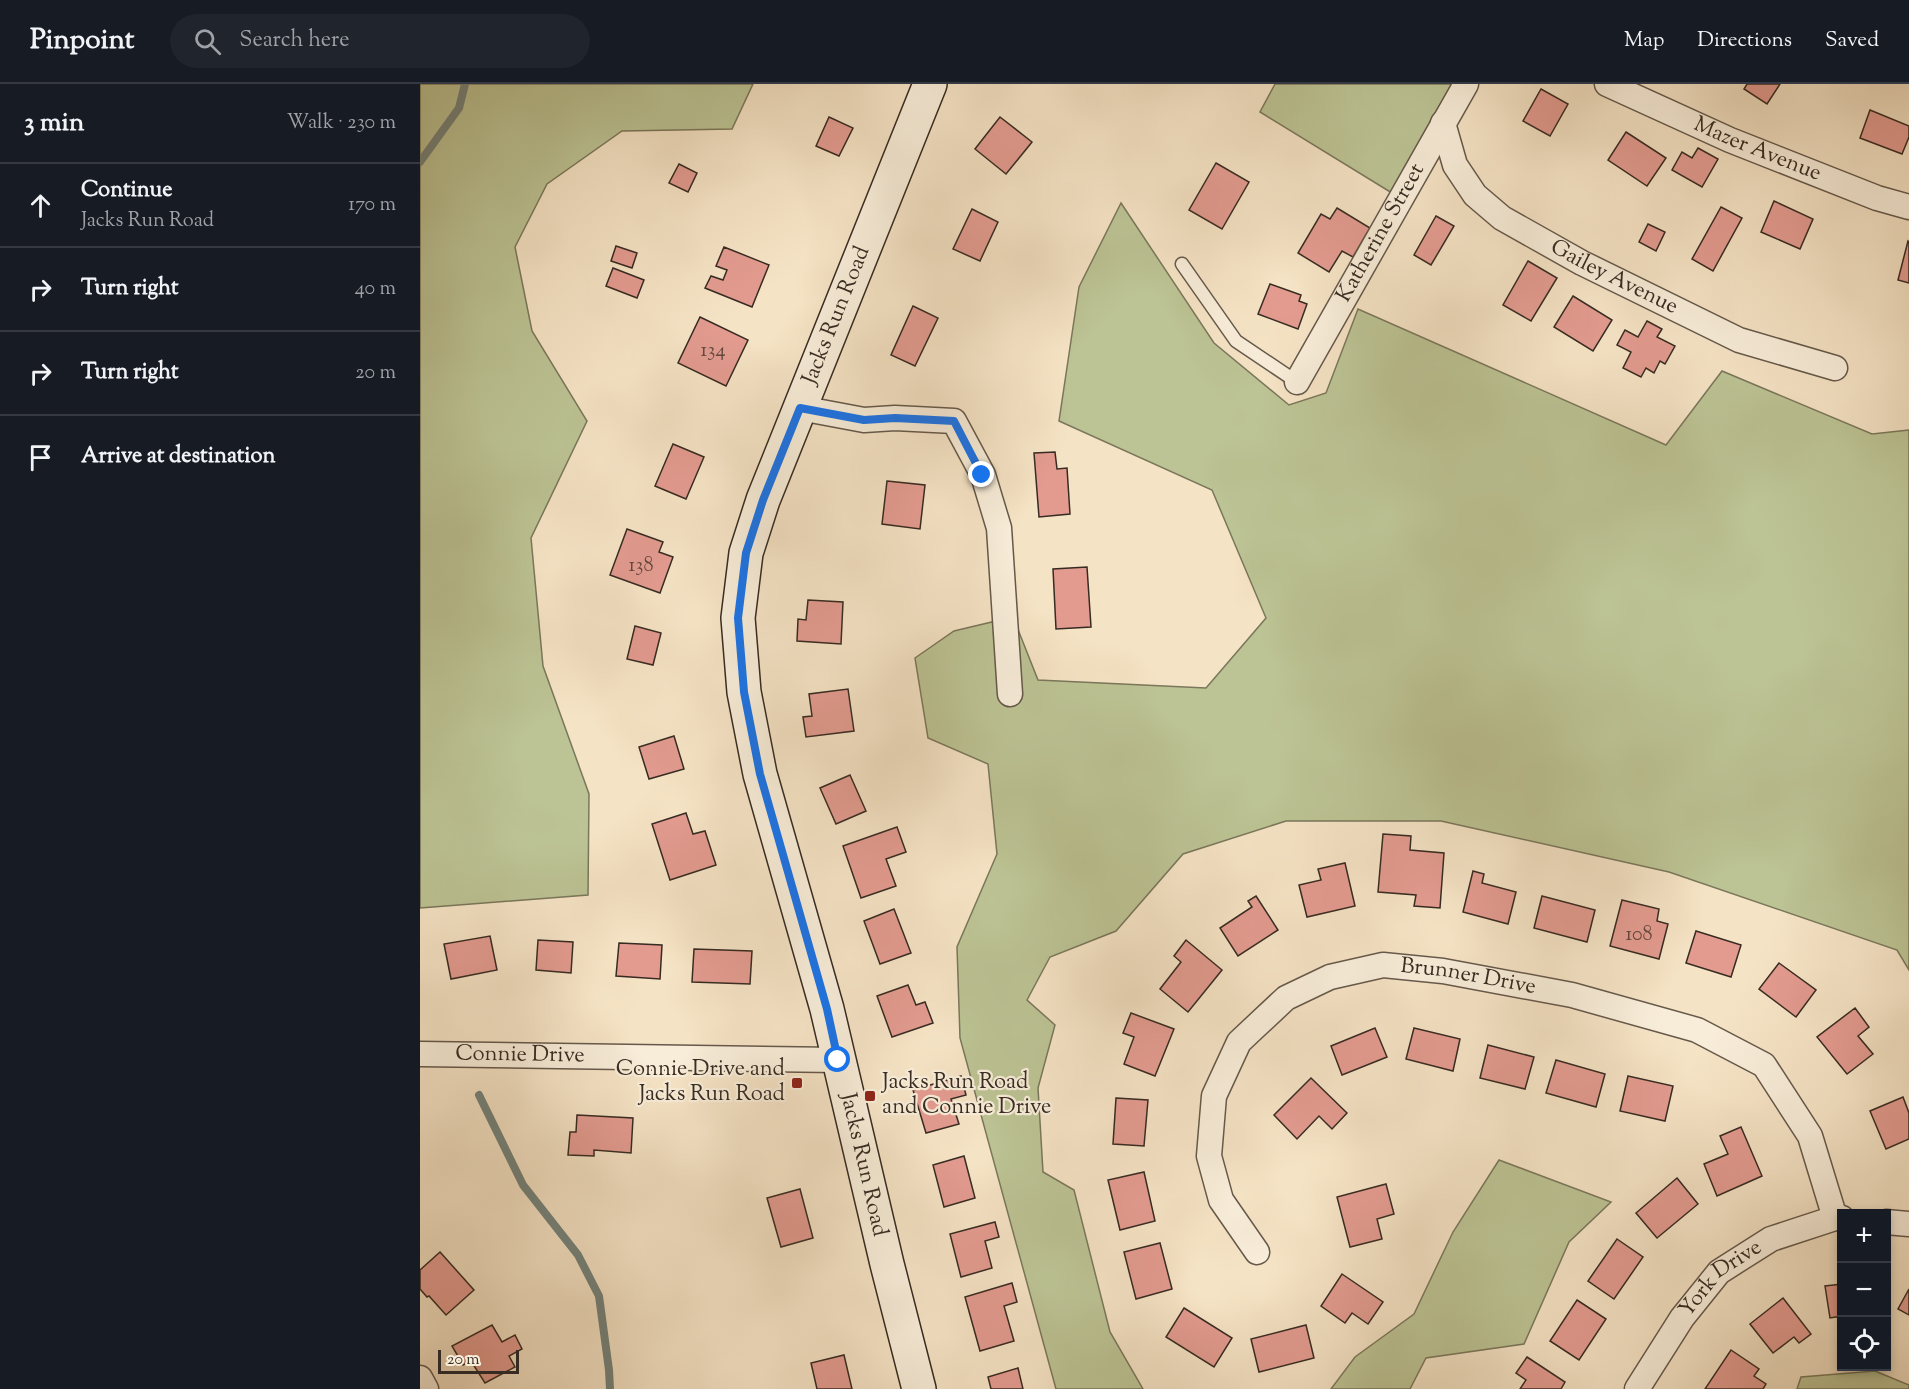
<!DOCTYPE html>
<meta charset="utf-8">
<style>
body{margin:0;font-family:"Sorts Mill Goudy",serif;background:#20242c;color:#f1f3f6}
.controls{position:absolute;right:18px;bottom:18px;display:grid;overflow:hidden;border-radius:0px;box-shadow:0 3px 9px #0003}
.controls button{width:54px;height:54px;display:grid;place-items:center;padding:0;border:0;border-bottom:2px solid #363941;background:#171b24;color:#f1f3f6;font:30px sans-serif}
.scale{position:absolute;left:18px;bottom:15px;width:81px;box-sizing:border-box;padding-left:6px;border:3px solid #372b22;border-top:0;font-size:16px;line-height:21px;white-space:nowrap;color:#372b22;-webkit-text-stroke:4px #f8edd9;paint-order:stroke}
.stop{position:absolute;width:18px;height:18px;margin:-14px;border:4px solid #1a73e8;border-radius:50%;background:#fff}
.stop.end{background:#1a73e8;border-color:#fff;box-shadow:0 2px 6px #0008}
.list{margin:0;padding:0;list-style:none}
h2{display:flex;justify-content:space-between;align-items:center;height:78px;margin:0;padding:0 24px;font-size:26px}
h2 small{font-size:20px;font-weight:400;color:#9ea1a6}
.list li{display:grid;grid-template-columns:39px 1fr auto;gap:18px;align-items:center;box-sizing:border-box;height:84px;padding:0 24px;border-top:2px solid #363941}
.list b{display:block;font-size:22px;white-space:nowrap}
.list p{margin:0;font-size:20px;white-space:nowrap;color:#9ea1a6}
.list em{font-size:20px;font-style:normal;color:#9ea1a6}
.icon{flex:none;width:33px;height:33px;fill:none;stroke:currentColor;stroke-width:2;stroke-linecap:round;stroke-linejoin:round}
.map{position:relative;flex:none;width:1489px;height:1305px;overflow:hidden}
header{display:flex;align-items:center;gap:36px;box-sizing:border-box;height:84px;padding:0 30px;background:#171b24;border-bottom:2px solid #363941}
header strong{font-size:28px}
nav{display:flex;gap:33px;margin-inline-start:auto;font-size:21px}
.search{width:420px;height:54px;background:#20242c;display:flex;align-items:center;gap:15px;box-sizing:border-box;padding:0 21px;border-radius:33px;color:#9ea1a6;font-size:22px}
main{display:flex}
aside{flex:1;background:#171b24}
.map>svg:first-child{display:block}
.green{fill:#bcc394;stroke:#7a775b;stroke-width:1.5}
.lines{fill:none;stroke-linecap:round;stroke-linejoin:round}
.stream{stroke:#74837c;stroke-width:8}
.building{fill:#e39b90;stroke:#372b22;stroke-width:1.5}
.lane-casing{stroke:#66594b;stroke-width:15}
.street-casing{stroke:#66594b;stroke-width:27}
.secondary-casing{stroke:#372b22;stroke-width:36}
.lane{stroke:#f8edd9;stroke-width:12}
.street{stroke:#f8edd9;stroke-width:24}
.secondary{stroke:#f8edd9;stroke-width:33}
.route{stroke:#1a73e8;stroke-width:8}
.poi-dot{fill:#8f2418;stroke:#f8edd9;stroke-width:2}
.labels{text-anchor:middle;dominant-baseline:central;stroke-width:4.5;stroke-linejoin:round;paint-order:stroke}
.number-label{font-size:20px;fill:#62473e}
.street-label{font-size:22px;fill:#372b22;stroke:#f8edd9}
.poi-label{font-size:22px;fill:#372b22;stroke:#f8edd9;text-anchor:end}
</style>
<header>
<strong>Pinpoint</strong>
<div class="search"><svg class="icon" aria-label="search" viewBox="0 0 24 24"><circle cx="10" cy="10" r="6"/><path d="M15 15l6 6"/></svg>Search here</div>
<nav><a>Map</a><a>Directions</a><a>Saved</a></nav>
</header>
<main>
<aside>
<h2>3 min<small>Walk · 230 m</small></h2>
<ul class="list">
<li><svg class="icon" aria-label="ahead" viewBox="0 0 24 24"><path d="M12 20V5M6 11l6-6 6 6"/></svg><div><b>Continue</b><p>Jacks Run Road</p></div><em>170 m</em></li>
<li><svg class="icon" aria-label="right" viewBox="0 0 24 24"><path d="M7 20v-9h11M14 6l5 5-5 5"/></svg><div><b>Turn right</b></div><em>40 m</em></li>
<li><svg class="icon" aria-label="right" viewBox="0 0 24 24"><path d="M7 20v-9h11M14 6l5 5-5 5"/></svg><div><b>Turn right</b></div><em>20 m</em></li>
<li><svg class="icon" aria-label="arrive" viewBox="0 0 24 24"><path d="M6 21V4h12l-3 4 3 4H6"/></svg><div><b>Arrive at destination</b></div></li>
</ul>
</aside>
<div class="map">
<svg width="1489" height="1305" viewBox="0 0 1489 1305">
<rect width="100%" height="100%" fill="#f5e3c5"/>
<filter id="stains"><feTurbulence type="fractalNoise" baseFrequency=".00333" numOctaves="4"/><feColorMatrix values="0 0 0 0 .2 0 0 0 0 .09 0 0 0 0 .02 0 0 0 .5 -.17"/></filter>
<radialGradient id="worn" r=".72"><stop offset=".6" stop-color="#630" stop-opacity="0"/><stop offset="1" stop-color="#630" stop-opacity=".3"/></radialGradient>
<!-- green -->
<g class="green">
<polygon points="0,0 333,0 312,45 202,47 127,100 95,163 112,247 167,337 111,454 123,582 169,710 168,811 0,824"/>
<polygon points="855,0 1033,0 1012,35 985,117 840,28"/>
<polygon points="701,119 794,259 869,321 906,309 938,225 1246,361 1302,287 1452,350 1489,346 1489,886 1477,866 1249,788 1021,737 866,737 763,770 696,847 630,873 607,916 635,941 618,1004 623,1088 654,1106 690,1248 723,1305 636,1305 540,954 537,863 577,770 568,680 508,654 495,574 534,547 593,533 618,596 786,604 846,534 792,406 639,337 659,203"/>
<polygon points="1079,1076 1191,1118 1149,1158 1104,1260 1006,1274 990,1305 911,1305 935,1273 994,1230 1033,1148"/>
<polygon points="1455,1287 1489,1301 1489,1305 1377,1305 1381,1293"/>
</g>
<g class="lines">
<!-- stream -->
<g class="stream">
<polyline points="0,78 39,24 45,0"/>
<polyline points="59,1011 103,1101 158,1171 179,1212 189,1286 190,1305"/>
</g>
</g>
<!-- building -->
<g class="building">
<polygon points="1327,0 1360,0 1347,20 1324,5"/>
<polygon points="1121,5 1148,20 1130,52 1103,37"/>
<polygon points="1450,26 1489,42 1489,53 1482,70 1440,54"/>
<polygon points="409,33 433,44 419,72 396,62"/>
<polygon points="580,33 612,58 586,90 555,65"/>
<polygon points="1206,48 1246,74 1227,102 1188,76"/>
<polygon points="1278,64 1298,75 1282,103 1252,86 1262,68 1272,74"/>
<polygon points="796,79 829,98 802,145 769,126"/>
<polygon points="259,80 277,89 268,108 249,99"/>
<polygon points="1354,117 1393,135 1380,165 1341,148"/>
<polygon points="1301,123 1322,134 1293,187 1272,175"/>
<polygon points="917,124 950,144 933,173 922,167 909,188 878,169 901,130 910,135"/>
<polygon points="552,125 578,138 560,177 533,165"/>
<polygon points="1016,132 1034,142 1011,181 994,171"/>
<polygon points="1228,140 1245,148 1236,167 1219,158"/>
<polygon points="1488,157 1489,158 1489,199 1478,196"/>
<polygon points="196,162 217,169 212,184 191,177"/>
<polygon points="304,163 349,181 332,223 285,204 291,192 303,196 307,186 296,182"/>
<polygon points="1108,177 1137,194 1111,237 1083,221"/>
<polygon points="193,184 224,196 217,214 186,202"/>
<polygon points="850,200 881,211 879,217 887,220 878,245 838,230"/>
<polygon points="1153,212 1192,236 1173,267 1134,243"/>
<polygon points="493,222 518,234 495,282 471,271"/>
<polygon points="280,233 328,256 306,302 258,279"/>
<polygon points="1227,237 1242,245 1237,253 1255,262 1245,280 1240,277 1234,289 1226,284 1221,293 1203,284 1211,268 1197,261 1205,246 1218,253"/>
<polygon points="253,360 284,373 266,415 235,402"/>
<polygon points="635,368 637,385 647,384 650,430 619,433 614,369"/>
<polygon points="467,397 505,401 500,445 462,440"/>
<polygon points="207,445 243,458 239,468 253,473 240,509 190,491"/>
<polygon points="667,483 671,543 636,545 633,485"/>
<polygon points="388,516 423,518 421,560 377,557 378,535 386,536"/>
<polygon points="215,542 241,549 233,581 207,575"/>
<polygon points="428,605 434,647 386,653 383,633 392,632 389,610"/>
<polygon points="254,652 264,685 229,695 219,663"/>
<polygon points="430,691 446,727 416,740 400,704"/>
<polygon points="266,729 273,750 285,747 296,781 250,796 232,740"/>
<polygon points="477,743 486,768 466,775 476,802 441,814 423,762"/>
<polygon points="963,750 991,752 990,766 1024,769 1020,824 994,822 996,811 958,808"/>
<polygon points="925,779 935,822 887,833 879,801 901,796 898,785"/>
<polygon points="1053,787 1064,790 1062,799 1096,808 1088,840 1043,828"/>
<polygon points="836,812 858,846 818,872 800,844 832,823 828,817"/>
<polygon points="1122,812 1175,826 1167,858 1114,844"/>
<polygon points="1202,816 1239,825 1237,837 1248,840 1239,875 1190,862"/>
<polygon points="474,825 491,869 460,880 444,837"/>
<polygon points="1276,847 1321,861 1311,893 1266,879"/>
<polygon points="70,852 77,886 31,895 24,860"/>
<polygon points="118,856 153,858 151,889 116,886"/>
<polygon points="766,856 802,886 768,928 740,905 761,878 754,872"/>
<polygon points="199,859 242,861 240,895 196,892"/>
<polygon points="274,865 332,867 330,900 272,898"/>
<polygon points="1359,879 1396,906 1376,933 1339,905"/>
<polygon points="488,901 496,921 505,918 513,939 472,953 457,912"/>
<polygon points="1435,924 1449,943 1438,952 1453,970 1427,990 1397,953"/>
<polygon points="711,929 754,945 735,992 704,980 714,953 703,949"/>
<polygon points="955,944 967,973 922,991 911,962"/>
<polygon points="994,944 1040,955 1033,987 986,975"/>
<polygon points="1068,961 1114,973 1105,1005 1060,994"/>
<polygon points="1136,976 1185,990 1176,1023 1126,1009"/>
<polygon points="541,992 546,1011 531,1015 539,1040 506,1049 493,1006"/>
<polygon points="1208,992 1253,1002 1245,1037 1200,1027"/>
<polygon points="891,994 927,1029 912,1045 899,1032 877,1055 854,1031"/>
<polygon points="1483,1013 1489,1029 1489,1055 1466,1065 1450,1027"/>
<polygon points="696,1014 728,1016 724,1062 693,1060"/>
<polygon points="157,1031 213,1034 211,1069 174,1066 174,1072 148,1071 150,1048 156,1048"/>
<polygon points="1321,1043 1342,1092 1297,1112 1284,1080 1308,1070 1300,1052"/>
<polygon points="544,1072 555,1114 524,1123 513,1081"/>
<polygon points="724,1088 735,1137 700,1146 688,1096"/>
<polygon points="1257,1094 1278,1120 1237,1154 1216,1129"/>
<polygon points="966,1100 974,1130 957,1135 962,1155 930,1163 917,1113"/>
<polygon points="380,1105 393,1154 361,1163 347,1114"/>
<polygon points="575,1138 579,1153 565,1157 572,1184 541,1193 530,1150"/>
<polygon points="1197,1155 1223,1173 1194,1215 1168,1197"/>
<polygon points="740,1159 752,1205 716,1215 704,1168"/>
<polygon points="20,1168 54,1206 26,1231 9,1212 7,1213 0,1205 0,1186"/>
<polygon points="922,1190 963,1218 948,1240 932,1229 925,1239 901,1222"/>
<polygon points="592,1199 597,1218 584,1222 594,1257 560,1267 545,1213"/>
<polygon points="1422,1200 1422,1232 1410,1234 1405,1202"/>
<polygon points="1489,1205 1489,1231 1478,1225"/>
<polygon points="1363,1214 1391,1250 1379,1259 1374,1253 1353,1269 1330,1240"/>
<polygon points="1157,1216 1186,1235 1159,1276 1130,1257"/>
<polygon points="764,1224 812,1254 794,1283 746,1253"/>
<polygon points="72,1241 82,1258 95,1251 102,1265 89,1272 95,1283 65,1299 51,1277 43,1281 32,1262"/>
<polygon points="886,1241 894,1274 839,1288 831,1255"/>
<polygon points="1311,1266 1339,1285 1334,1292 1346,1300 1343,1305 1285,1305"/>
<polygon points="424,1271 432,1305 397,1305 391,1279"/>
<polygon points="1107,1273 1145,1298 1141,1305 1100,1305 1106,1296 1096,1289"/>
<polygon points="598,1284 603,1305 571,1305 568,1293"/>
</g>
<g class="lines">
<!-- lane casing -->
<g class="lane-casing">
<polyline id="lane" points="762,180 816,257 877,298"/>
</g>
<!-- street casing -->
<g class="street-casing">
<g id="street">
<path id="s1" d="M1187,0L1310,56L1457,114L1489,123"/>
<path id="s2" d="M1023,39L1035,81L1055,111L1082,134L1162,179L1319,256L1415,284"/>
<path id="s3" d="M877,298L1046,0"/>
<polyline points="380,324 444,336 475,334 534,337 563,391 579,444 590,610"/>
<path id="s4" d="M0,970L418,976"/>
<polyline points="1466,1138 1489,1140"/>
<path id="s5" d="M837,1168L801,1116L789,1072L794,1012L819,958L866,914L910,893L963,881L1023,887L1152,911L1277,946L1344,981L1390,1052L1415,1134"/>
<polyline points="0,1294 6,1305"/>
<path id="s6" d="M1217,1305L1262,1234L1299,1188L1351,1155L1415,1134H1422"/>
</g>
</g>
<!-- secondary casing -->
<g class="secondary-casing">
<g id="secondary">
<path id="s7" d="M499,1305L467,1180L407,925L340,690L324,608L318,534L326,469L343,416L510,0"/>
</g>
</g>
<!-- lane -->
<use href="#lane" class="lane"/>
<!-- street -->
<use href="#street" class="street"/>
<!-- secondary -->
<use href="#secondary" class="secondary"/>
</g>
<g class="lines">
<!-- route -->
<polyline class="route" points="418,976 407,925 340,690 324,608 318,534 326,469 343,416 380,324 444,336 475,334 534,337 562,391"/>
</g>
<!-- markers -->
<g class="poi-dot">
<rect x="371" y="993" width="12" height="12" rx="3"/>
<rect x="444" y="1006" width="12" height="12" rx="3"/>
</g>
<g class="labels">
<!-- number labels -->
<g class="number-label">
<text x="293" y="267">134</text>
<text x="221" y="482">138</text>
<text x="1219" y="851">108</text>
</g>
<!-- street labels -->
<g class="street-label">
<text stroke="none"><textPath href="#s1" startOffset="164">Mazer Avenue</textPath></text>
<text stroke="none"><textPath href="#s3" startOffset="171">Katherine Street</textPath></text>
<text stroke="none"><textPath href="#s2" startOffset="242">Gailey Avenue</textPath></text>
<text stroke="none"><textPath href="#s7" startOffset="1113">Jacks Run Road</textPath></text>
<text stroke="none"><textPath href="#s5" startOffset="482">Brunner Drive</textPath></text>
<text stroke="none"><textPath href="#s4" startOffset="100">Connie Drive</textPath></text>
<text transform="translate(443 1081) rotate(77)">Jacks Run Road</text>
<text stroke="none"><textPath href="#s6" startOffset="140">York Drive</textPath></text>
</g>
<!-- poi labels -->
<g class="poi-label">
<text x="365" y="986">Connie Drive and<tspan x="365" dy="25">Jacks Run Road</tspan></text>
<text x="462" y="999" text-anchor="start">Jacks Run Road<tspan x="462" dy="25">and Connie Drive</tspan></text>
</g>
</g>
<rect width="100%" height="100%" filter="url(#stains)"/>
<rect width="100%" height="100%" fill="url(#worn)"/>
</svg>
<div class="controls">
<button>+</button>
<button>−</button>
<button><svg class="icon" aria-label="locate" viewBox="0 0 24 24"><circle cx="12" cy="12" r="6"/><path d="M12 2v4M12 18v4M2 12h4M18 12h4"/></svg></button>
</div>
<div class="scale">20 m</div>
<div class="stop" style="left:418px;top:976px"></div>
<div class="stop end" style="left:562px;top:391px"></div>
</div>
</main>
